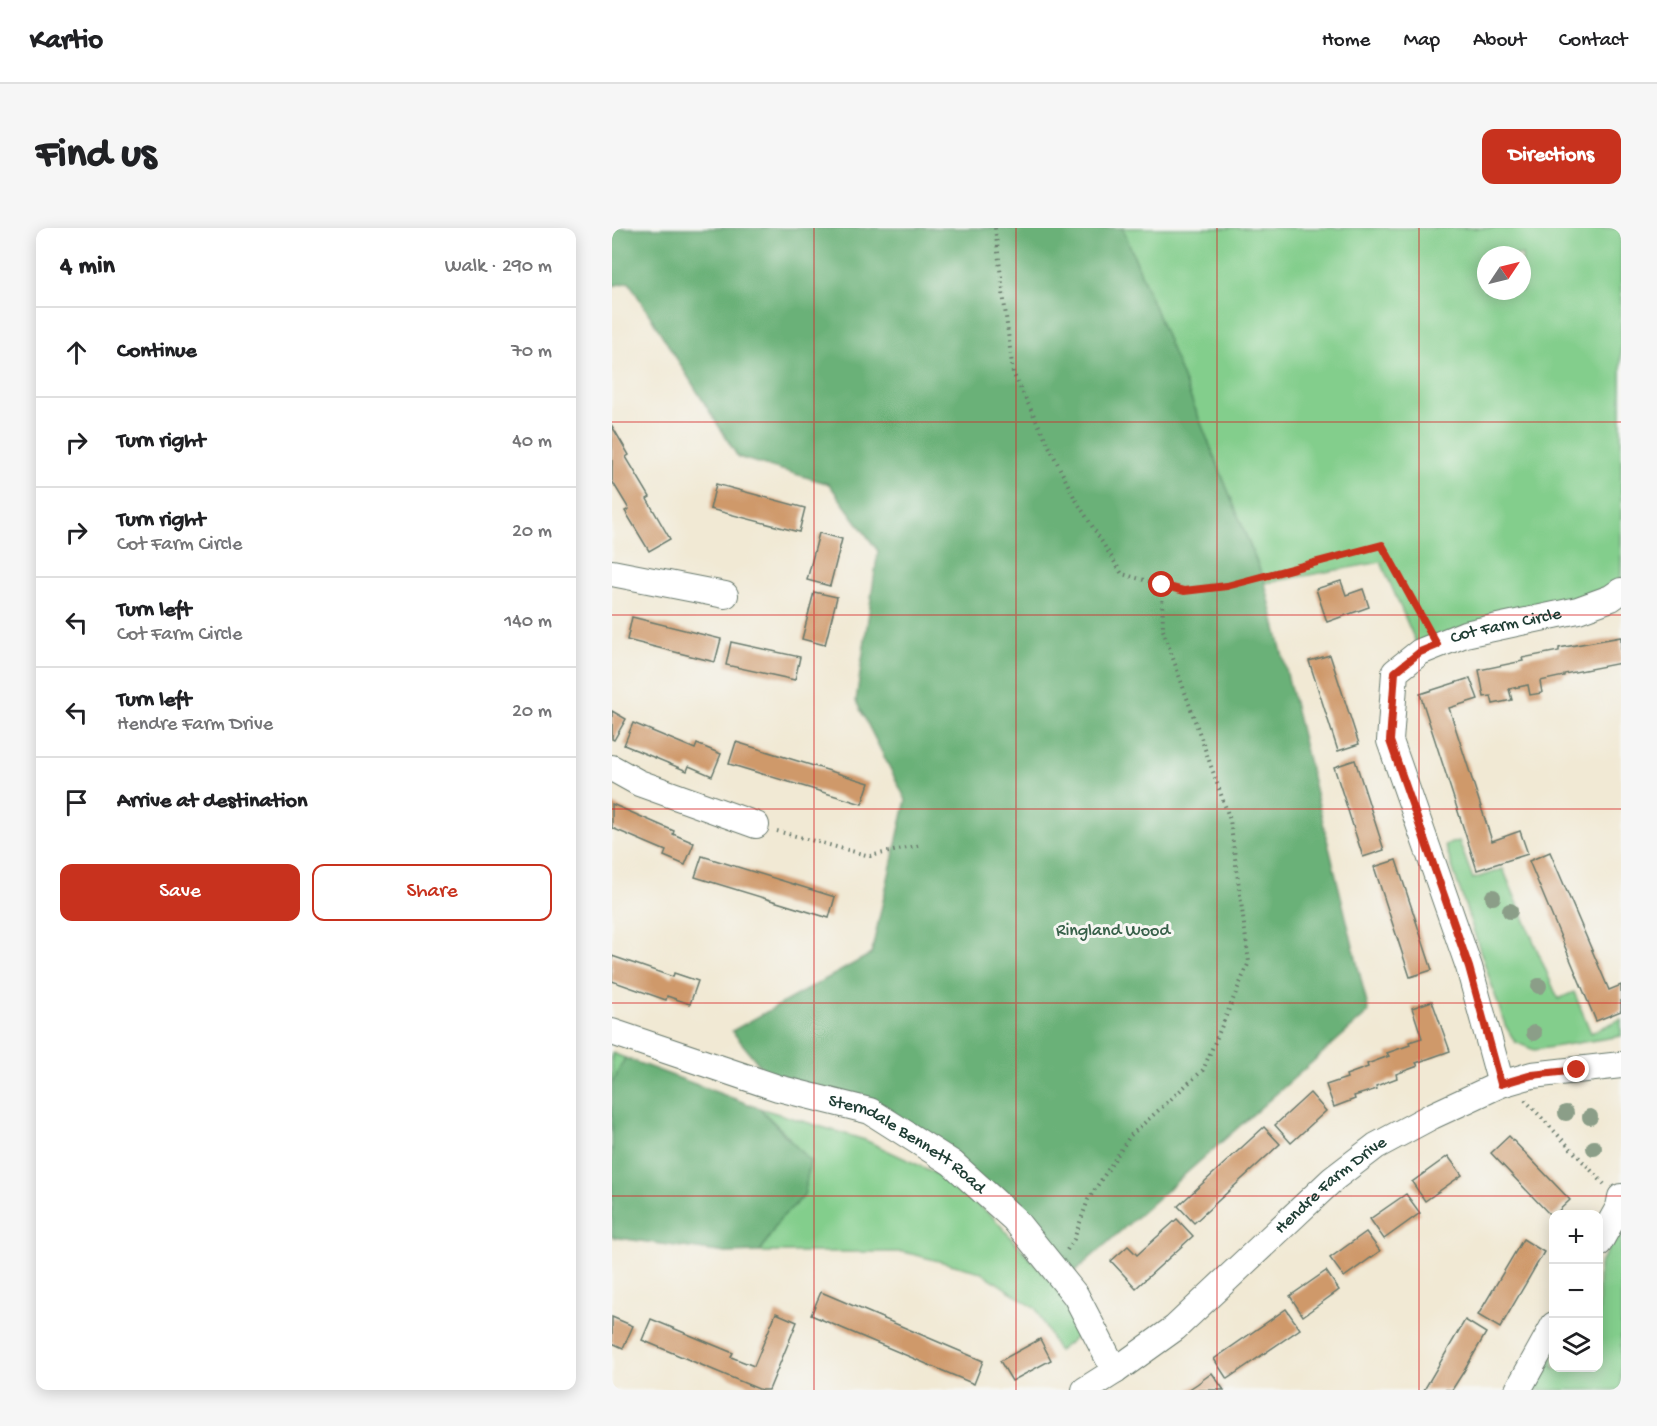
<!DOCTYPE html>
<meta charset="utf-8">
<style>
body{margin:0;font-family:"Gochi Hand",sans-serif;background:#f6f6f6;color:#202124}
.controls{position:absolute;right:18px;bottom:18px;display:grid;overflow:hidden;border-radius:12px;box-shadow:0 3px 15px #0003}
.controls button{width:54px;height:54px;display:grid;place-items:center;padding:0;border:0;border-bottom:2px solid #e0e0e0;background:#fff;color:#202124;font:30px sans-serif}
.compass{position:absolute;left:865px;top:18px;width:54px;height:54px;border-radius:50%;background:#fff;box-shadow:0 3px 15px #0003;rotate:55deg}
.stop{position:absolute;width:18px;height:18px;margin:-14px;border:4px solid #c8321e;border-radius:50%;background:#fff}
.stop.end{background:#c8321e;border-color:#fff;box-shadow:0 2px 6px #0008}
.list{margin:0;padding:0;list-style:none}
h2{display:flex;justify-content:space-between;align-items:center;height:78px;margin:0;padding:0 24px;font-size:26px}
h2 small{font-size:20px;font-weight:400;color:#757577}
.list li{display:grid;grid-template-columns:39px 1fr auto;gap:18px;align-items:center;box-sizing:border-box;height:90px;padding:0 24px;border-top:2px solid #e0e0e0}
.list b{display:block;font-size:22px;white-space:nowrap}
.list p{margin:0;font-size:20px;white-space:nowrap;color:#757577}
.list em{font-size:20px;font-style:normal;color:#757577}
.actions{display:flex;gap:12px;padding:18px 24px}
.actions a{flex:1;padding:14px 0;border:2px solid #c8321e;border-radius:12px;text-align:center;font-size:21px;color:#c8321e}
.actions .main{background:#c8321e;color:#fff}
.icon{flex:none;width:33px;height:33px;fill:none;stroke:currentColor;stroke-width:2;stroke-linecap:round;stroke-linejoin:round}
.map{position:relative;flex:none;width:1009px;height:1162px;overflow:hidden;border-radius:12px}
header{display:flex;align-items:center;gap:36px;box-sizing:border-box;height:84px;padding:0 30px;background:#fff;border-bottom:2px solid #e0e0e0}
header strong{font-size:28px}
nav{display:flex;gap:33px;margin-inline-start:auto;font-size:21px}
.intro{display:flex;align-items:center;justify-content:space-between;box-sizing:border-box;height:144px;padding:0 36px}
h1{margin:0;font-size:42px}
.button{padding:15px 27px;border-radius:12px;background:#c8321e;color:#fff;font-size:21px;font-weight:700}
main{display:flex;gap:36px;padding:0 36px}
aside{flex:1;background:#fff;border-radius:12px;box-shadow:0 3px 15px #0003}
.map>svg:first-child{display:block}
.green{fill:#83ce8c;stroke:#518660;stroke-width:1.5;fill-rule:evenodd}
.forest{fill:#6ab178;stroke:#447756;stroke-width:1.5}
.building{fill:#cf996b}
.lines{fill:none;stroke-linecap:round;stroke-linejoin:round}
.minor-casing{stroke:#68796c;stroke-width:28}
.path{stroke:#68796c;stroke-width:4;stroke-dasharray:1.5 4.5;stroke-linecap:butt}
.minor{stroke:#fff;stroke-width:26}
.tree{fill:#8b9e88}
.route{stroke:#c8321e;stroke-width:8}
.grid{fill:none;stroke:#d62828;stroke-width:1.5;stroke-opacity:0.55}
.labels{text-anchor:middle;dominant-baseline:central;stroke-width:6;stroke-linejoin:round;paint-order:stroke}
.street-label{font-size:18px;fill:#1f3d34;stroke:#f6f6f2}
.park-label{font-size:18px;fill:#38614a;stroke:#f6f6f2}
</style>
<header>
<strong>Kartio</strong>
<nav><a>Home</a><a>Map</a><a>About</a><a>Contact</a></nav>
</header>
<div class="intro"><h1>Find us</h1><a class="button">Directions</a></div>
<main>
<aside>
<h2>4 min<small>Walk · 290 m</small></h2>
<ul class="list">
<li><svg class="icon" aria-label="ahead" viewBox="0 0 24 24"><path d="M12 20V5M6 11l6-6 6 6"/></svg><div><b>Continue</b></div><em>70 m</em></li>
<li><svg class="icon" aria-label="right" viewBox="0 0 24 24"><path d="M7 20v-9h11M14 6l5 5-5 5"/></svg><div><b>Turn right</b></div><em>40 m</em></li>
<li><svg class="icon" aria-label="right" viewBox="0 0 24 24"><path d="M7 20v-9h11M14 6l5 5-5 5"/></svg><div><b>Turn right</b><p>Cot Farm Circle</p></div><em>20 m</em></li>
<li><svg class="icon" aria-label="left" viewBox="0 0 24 24"><path d="M17 20v-9H6M10 6l-5 5 5 5"/></svg><div><b>Turn left</b><p>Cot Farm Circle</p></div><em>140 m</em></li>
<li><svg class="icon" aria-label="left" viewBox="0 0 24 24"><path d="M17 20v-9H6M10 6l-5 5 5 5"/></svg><div><b>Turn left</b><p>Hendre Farm Drive</p></div><em>20 m</em></li>
<li><svg class="icon" aria-label="arrive" viewBox="0 0 24 24"><path d="M6 21V4h12l-3 4 3 4H6"/></svg><div><b>Arrive at destination</b></div></li>
</ul>
<div class="actions"><a class="main">Save</a><a>Share</a></div>
</aside>
<div class="map">
<svg width="1009" height="1162" viewBox="0 0 1009 1162">
<rect width="100%" height="100%" fill="#f6f6f2"/>
<filter id="ink" filterUnits="userSpaceOnUse"><feTurbulence type="fractalNoise" baseFrequency=".0167" numOctaves="2"/><feDisplacementMap in="SourceGraphic" scale="12" xChannelSelector="R" yChannelSelector="G"/><feConvolveMatrix kernelMatrix="1 2 1 2 8 2 1 2 1" color-interpolation-filters="sRGB"/></filter>
<filter id="wash" filterUnits="userSpaceOnUse"><feTurbulence type="fractalNoise" baseFrequency=".008" numOctaves="4" result="noise"/><feDisplacementMap in="SourceGraphic" scale="24" xChannelSelector="R" yChannelSelector="G"/><feGaussianBlur stdDeviation="1.35" result="paint"/><feColorMatrix in="noise" values="0 0 0 0 0 0 0 0 0 0 0 0 0 0 0 0 0 1.4 0 .05"/><feComposite in="paint" operator="in"/></filter>
<g filter="url(#wash)">
<rect width="100%" height="100%" fill="#f1e9d4"/>
<!-- green -->
<g class="green">
<path d="M510,0H1009V363L808,424L769,334L653,355ZM874,27H910V63H874Z"/>
<polygon points="847,613 861,651 891,641 946,771 962,764 979,805 1009,791 1009,808 922,822 903,814 893,797 833,617"/>
<polygon points="0,825 13,830 0,856"/>
<polygon points="147,880 253,912 321,944 380,988 447,1063 471,1104 446,1123 424,1081 369,1044 292,1024 148,1024 168,991 192,968 177,909"/>
<polygon points="1009,1006 1009,1162 915,1162 935,1127 941,1129 942,1140 987,1140 987,1037 1004,1008"/>
</g>
<!-- forest -->
<g class="forest">
<polygon points="0,0 510,0 512,3 653,355 757,784 452,1053 402,991 258,883 166,860 120,803 259,726 294,572 244,473 266,323 217,256 126,229 17,54 0,58"/>
<polygon points="13,830 147,880 198,933 192,968 168,991 148,1024 114,1025 0,1009 0,856"/>
</g>
<g id="blocks">
<!-- building -->
<g class="building">
<polygon points="0,198 17,227 14,229 38,269 35,271 58,311 37,323 13,283 17,281 0,253"/>
<polygon points="104,256 193,280 187,304 98,281"/>
<polygon points="207,305 230,311 218,358 195,352"/>
<polygon points="729,353 734,367 751,361 757,379 715,394 704,361"/>
<polygon points="202,364 225,369 213,417 190,411"/>
<polygon points="20,389 109,411 103,434 15,412"/>
<polygon points="1009,409 1009,435 952,446 952,448 928,453 930,465 918,467 916,457 897,461 900,472 881,476 879,468 872,469 867,442 911,433 910,430 947,423 947,420"/>
<polygon points="119,414 188,429 183,452 114,437"/>
<polygon points="718,427 747,516 726,523 697,433"/>
<polygon points="858,450 866,471 837,480 880,613 908,603 916,626 865,642 808,466"/>
<polygon points="0,483 14,491 2,512 0,511"/>
<polygon points="21,495 83,521 85,516 109,526 100,548 77,538 75,543 12,517"/>
<polygon points="124,514 257,555 250,576 117,536"/>
<polygon points="743,532 772,622 751,629 722,539"/>
<polygon points="0,576 62,603 61,606 82,615 73,637 52,628 54,623 0,600"/>
<polygon points="938,624 997,762 1009,757 1009,783 984,793 917,633"/>
<polygon points="90,628 223,669 217,690 83,649"/>
<polygon points="784,632 820,742 798,749 762,639"/>
<polygon points="0,728 61,749 62,745 86,753 78,776 55,768 54,772 0,753"/>
<polygon points="820,773 838,823 804,835 806,838 784,846 785,850 764,858 765,861 742,868 743,871 722,879 714,857 735,850 734,847 756,839 755,836 777,828 775,825 798,817 797,814 810,810 800,780"/>
<polygon points="698,865 714,883 679,915 663,897"/>
<polygon points="652,899 668,916 582,995 566,978"/>
<polygon points="897,908 958,972 940,989 879,925"/>
<polygon points="836,928 850,947 813,973 800,954"/>
<polygon points="794,966 808,985 772,1011 758,991"/>
<polygon points="565,991 581,1008 524,1060 499,1033 516,1018 525,1027"/>
<polygon points="754,1004 768,1023 732,1049 718,1030"/>
<polygon points="911,1011 932,1024 888,1100 866,1087"/>
<polygon points="714,1043 727,1062 691,1088 678,1068"/>
<polygon points="209,1064 371,1133 362,1156 199,1087"/>
<polygon points="674,1081 688,1101 615,1151 602,1131"/>
<polygon points="164,1085 185,1094 157,1162 149,1162 30,1112 39,1091 121,1125 119,1129 142,1138"/>
<polygon points="0,1089 21,1098 11,1120 0,1115"/>
<polygon points="853,1092 874,1105 852,1143 840,1162 812,1162"/>
<polygon points="428,1111 439,1132 400,1153 388,1133"/>
<polygon points="600,1145 612,1162 576,1162 585,1156"/>
</g>
</g>
</g>
<g filter="url(#ink)">
<use href="#blocks" fill-opacity="0" stroke="#68796c" stroke-width="1.5"/>
<g class="lines">
<!-- minor casing -->
<g class="minor-casing">
<g id="minor">
<polyline points="0,345 113,367"/>
<polyline points="0,540 27,555 144,597"/>
<path id="s1" d="M0,804L166,860L258,883L340,935L402,991L464,1068L503,1143"/>
<path id="s2" d="M889,856L857,739L778,513L783,444L808,424L853,406L966,382L999,370L1009,363"/>
<polyline points="987,1015 1007,979 1009,969"/>
<path id="s3" d="M473,1162L503,1143L563,1100L721,951L764,918L820,888L889,856L920,847L1009,837"/>
<polyline points="906,1162 942,1097"/>
</g>
</g>
<!-- path -->
<g class="path">
<polyline points="383,0 401,145 462,269 510,346 572,363 615,358 770,317 815,399"/>
<polyline points="165,603 258,628 309,617"/>
<polyline points="913,872 992,956"/>
<polyline points="455,1022 462,1011 476,972 518,908 591,842 637,734 618,592 551,402 550,357"/>
</g>
<!-- minor -->
<use href="#minor" class="minor"/>
</g>
<!-- trees -->
<g class="tree">
<circle cx="881" cy="669" r="8"/>
<circle cx="898" cy="683" r="8"/>
<circle cx="927" cy="758" r="8"/>
<circle cx="922" cy="805" r="8"/>
<circle cx="954" cy="885" r="8"/>
<circle cx="978" cy="889" r="8"/>
<circle cx="982" cy="920" r="8"/>
</g>
</g>
<g class="lines" filter="url(#ink)">
<!-- route -->
<polyline class="route" points="550,357 572,363 615,358 770,317 825,417 808,424 783,444 778,513 857,739 889,856 920,847 965,842"/>
</g>
<!-- grid -->
<path class="grid" d="M202,0V1162M404,0V1162M605,0V1162M807,0V1162M0,194H1009M0,387H1009M0,581H1009M0,775H1009M0,968H1009"/>
<g class="labels">
<!-- street labels -->
<g class="street-label">
<text stroke="none"><textPath href="#s2" startOffset="552">Cot Farm Circle</textPath></text>
<text stroke="none"><textPath href="#s1" startOffset="318">Sterndale Bennett Road</textPath></text>
<text stroke="none"><textPath href="#s3" startOffset="321">Hendre Farm Drive</textPath></text>
</g>
<!-- park labels -->
<g class="park-label">
<text x="501" y="703">Ringland Wood</text>
</g>
</g>
</svg>
<div class="controls">
<button>+</button>
<button>−</button>
<button><svg class="icon" aria-label="layers" viewBox="0 0 24 24"><path d="M12 4l9 5-9 5-9-5zM3 14l9 5 9-5"/></svg></button>
</div>
<svg class="compass" viewBox="-18 -18 36 36"><path d="M0-13l5 13h-10z" fill="#e53935"/><path d="M0 13l5-13h-10z" fill="#757577"/></svg>
<div class="stop" style="left:550px;top:357px"></div>
<div class="stop end" style="left:965px;top:842px"></div>
</div>
</main>
